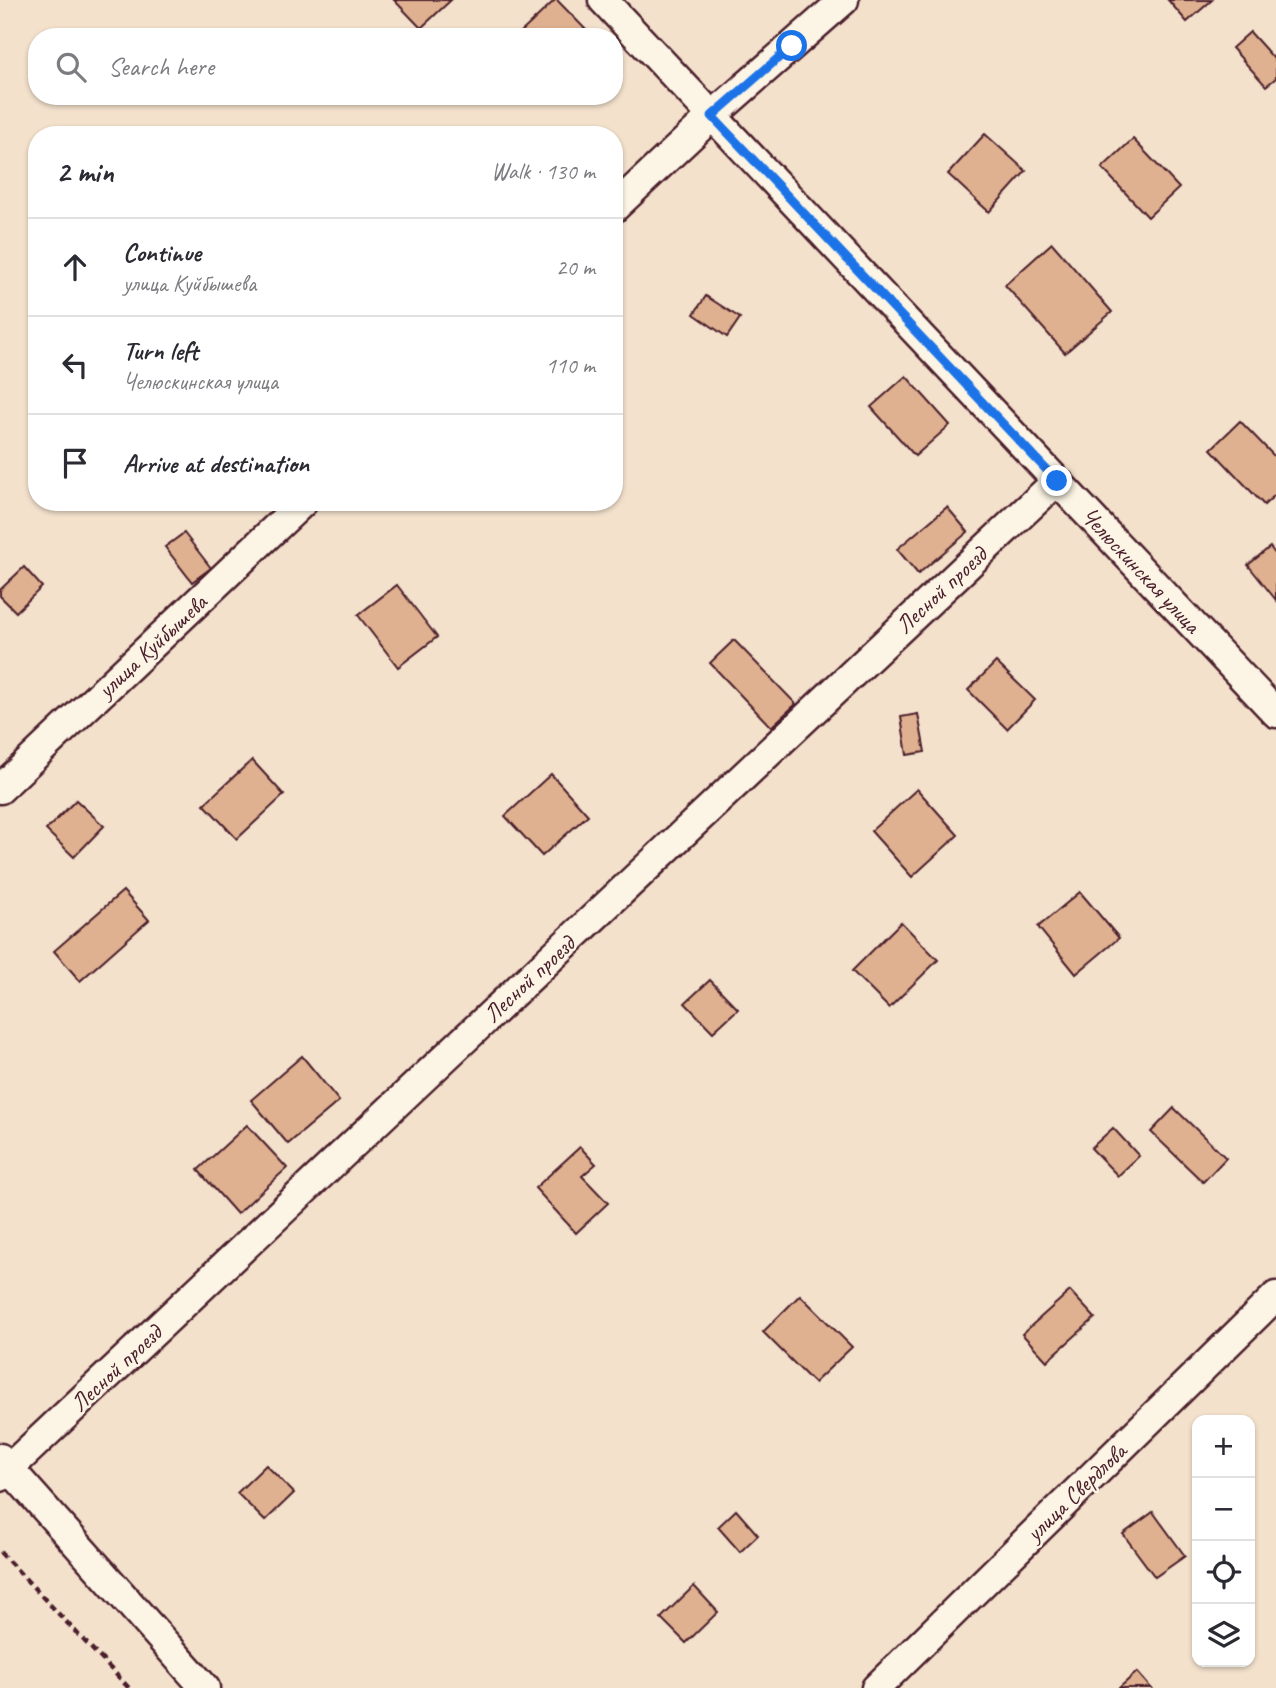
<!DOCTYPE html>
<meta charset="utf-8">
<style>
body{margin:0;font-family:Caveat,sans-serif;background:#f2f2f3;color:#2b2b33}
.controls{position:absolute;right:21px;bottom:21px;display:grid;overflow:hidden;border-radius:14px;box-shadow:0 2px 5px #0004}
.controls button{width:63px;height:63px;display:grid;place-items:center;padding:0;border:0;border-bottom:2px solid #e1e1e2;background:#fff;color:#2b2b33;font:35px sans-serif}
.stop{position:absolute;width:21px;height:21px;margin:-16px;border:5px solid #1a73e8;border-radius:50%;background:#fff}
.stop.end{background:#1a73e8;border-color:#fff;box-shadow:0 2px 7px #0008}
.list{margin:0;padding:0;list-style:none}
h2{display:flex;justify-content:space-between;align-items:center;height:91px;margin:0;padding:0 28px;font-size:30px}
h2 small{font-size:23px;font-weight:400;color:#7c7c81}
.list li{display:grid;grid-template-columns:46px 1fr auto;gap:21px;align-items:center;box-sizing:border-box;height:98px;padding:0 28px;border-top:2px solid #e1e1e2}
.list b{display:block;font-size:26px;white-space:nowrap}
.list p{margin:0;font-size:23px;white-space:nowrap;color:#7c7c81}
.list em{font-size:23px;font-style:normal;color:#7c7c81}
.icon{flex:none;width:38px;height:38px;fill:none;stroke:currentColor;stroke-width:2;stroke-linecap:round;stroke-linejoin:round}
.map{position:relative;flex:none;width:1276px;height:1688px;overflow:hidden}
.search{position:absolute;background:#fff;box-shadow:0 2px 5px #0004;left:28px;top:28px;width:595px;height:77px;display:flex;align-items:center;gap:18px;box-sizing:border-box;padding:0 24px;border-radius:28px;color:#7c7c81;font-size:26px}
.panel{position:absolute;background:#fff;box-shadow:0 2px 5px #0004;left:28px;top:126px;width:595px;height:385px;border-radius:28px}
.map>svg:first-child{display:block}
.building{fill:#dfb190;stroke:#4a1f2b;stroke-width:2}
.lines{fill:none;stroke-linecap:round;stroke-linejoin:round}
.minor-casing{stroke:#4a1f2b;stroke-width:33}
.path{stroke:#4a1f2b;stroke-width:4.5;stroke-dasharray:7 5;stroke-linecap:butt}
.minor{stroke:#fcf5e5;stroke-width:28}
.route{stroke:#1a73e8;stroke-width:9}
.labels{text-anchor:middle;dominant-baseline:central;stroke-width:5;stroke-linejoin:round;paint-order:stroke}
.street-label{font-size:24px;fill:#4a1f2b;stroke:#fcf5e5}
</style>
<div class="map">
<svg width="1276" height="1688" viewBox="0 0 1276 1688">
<rect width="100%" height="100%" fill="#f3e1cc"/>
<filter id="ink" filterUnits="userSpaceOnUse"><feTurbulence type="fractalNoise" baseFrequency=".0143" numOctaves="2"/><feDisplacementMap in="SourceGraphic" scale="14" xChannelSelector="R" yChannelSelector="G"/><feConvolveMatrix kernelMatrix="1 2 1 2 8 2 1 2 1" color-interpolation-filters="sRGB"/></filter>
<g filter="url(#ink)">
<!-- building -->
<g class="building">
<polygon points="394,0 451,0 421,28"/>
<polygon points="555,0 557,0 592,36 520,37 518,35"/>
<polygon points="1168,0 1212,0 1187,22"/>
<polygon points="1250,32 1276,61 1276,78 1266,86 1232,48"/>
<polygon points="985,134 1026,171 989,212 948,174"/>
<polygon points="1133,139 1179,188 1148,217 1102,168"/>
<polygon points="1052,243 1112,312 1065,353 1005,285"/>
<polygon points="706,296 740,318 727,337 694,314"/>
<polygon points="906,376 950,425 915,456 871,407"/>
<polygon points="1240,421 1276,458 1276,494 1264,505 1211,449"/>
<polygon points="947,507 968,532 918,574 897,549"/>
<polygon points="184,533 211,568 192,582 165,547"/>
<polygon points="1270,547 1276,555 1276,600 1248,565"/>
<polygon points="24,567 42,587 16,612 0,596 0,590"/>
<polygon points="397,585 437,637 398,667 358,615"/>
<polygon points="734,640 796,704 771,727 710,663"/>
<polygon points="996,662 1035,700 1007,729 968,690"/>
<polygon points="918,714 925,752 907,755 901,717"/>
<polygon points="252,760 284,795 237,839 204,804"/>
<polygon points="551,774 588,815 542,856 505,816"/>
<polygon points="917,789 958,835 912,877 871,831"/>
<polygon points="76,800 104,826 74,857 46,830"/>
<polygon points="123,891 149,920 80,981 54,951"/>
<polygon points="1080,892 1119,938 1076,974 1038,927"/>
<polygon points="901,922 938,960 889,1008 852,971"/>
<polygon points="710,980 738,1009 713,1032 685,1003"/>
<polygon points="302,1056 339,1101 288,1144 251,1100"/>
<polygon points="1174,1108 1226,1158 1203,1182 1151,1132"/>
<polygon points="247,1125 287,1168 237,1214 198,1170"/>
<polygon points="1113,1128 1139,1156 1118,1176 1091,1148"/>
<polygon points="580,1147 596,1164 582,1176 608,1203 576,1233 535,1188"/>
<polygon points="1070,1291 1095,1318 1047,1361 1022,1334"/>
<polygon points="800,1295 852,1347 814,1383 763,1332"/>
<polygon points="266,1465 294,1493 265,1521 237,1493"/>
<polygon points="736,1510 758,1535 740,1552 718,1527"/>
<polygon points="1153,1512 1185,1556 1155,1577 1123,1534"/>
<polygon points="694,1586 718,1612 686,1643 661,1618"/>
<polygon points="1137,1672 1151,1688 1119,1688"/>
</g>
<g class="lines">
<!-- minor casing -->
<g class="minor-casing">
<g id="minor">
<polyline points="603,0 1276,713"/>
<polyline points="614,208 712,116 844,0"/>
<polyline points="0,789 303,502"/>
<polyline points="0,1458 205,1688"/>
<polyline points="0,1477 1057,481"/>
<polyline points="876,1688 1276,1296"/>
</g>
</g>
<!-- path -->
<polyline class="path" points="0,1552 129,1688"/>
<!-- minor -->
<use href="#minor" class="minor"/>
</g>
</g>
<g class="lines" filter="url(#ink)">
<!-- route -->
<polyline class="route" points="792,46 712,116 1057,481"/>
</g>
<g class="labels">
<!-- street labels -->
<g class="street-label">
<text transform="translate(1141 570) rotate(47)">Челюскинская улица</text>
<text transform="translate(941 590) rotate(-43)">Лесной проезд</text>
<text transform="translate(152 646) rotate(-43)">улица Куйбышева</text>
<text transform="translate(529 979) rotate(-43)">Лесной проезд</text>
<text transform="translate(116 1368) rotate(-43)">Лесной проезд</text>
<text transform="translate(1076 1492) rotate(-44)">улица Свердлова</text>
</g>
</g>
</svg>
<div class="controls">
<button>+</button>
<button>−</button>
<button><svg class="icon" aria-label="locate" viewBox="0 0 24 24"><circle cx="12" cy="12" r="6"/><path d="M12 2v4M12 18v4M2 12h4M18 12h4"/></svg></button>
<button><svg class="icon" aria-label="layers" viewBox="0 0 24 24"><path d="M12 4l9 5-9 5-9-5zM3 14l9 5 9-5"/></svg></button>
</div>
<div class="stop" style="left:792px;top:46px"></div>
<div class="stop end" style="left:1057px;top:481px"></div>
<div class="search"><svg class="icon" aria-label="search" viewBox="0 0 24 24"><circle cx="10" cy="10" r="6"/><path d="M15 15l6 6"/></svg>Search here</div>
<section class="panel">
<h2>2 min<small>Walk · 130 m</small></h2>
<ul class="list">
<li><svg class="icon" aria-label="ahead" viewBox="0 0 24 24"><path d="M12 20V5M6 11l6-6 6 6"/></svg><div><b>Continue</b><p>улица Куйбышева</p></div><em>20 m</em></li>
<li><svg class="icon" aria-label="left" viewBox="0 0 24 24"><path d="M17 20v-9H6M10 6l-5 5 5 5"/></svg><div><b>Turn left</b><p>Челюскинская улица</p></div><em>110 m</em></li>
<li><svg class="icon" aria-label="arrive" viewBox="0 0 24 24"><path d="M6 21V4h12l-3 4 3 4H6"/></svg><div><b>Arrive at destination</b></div></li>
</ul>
</section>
</div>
